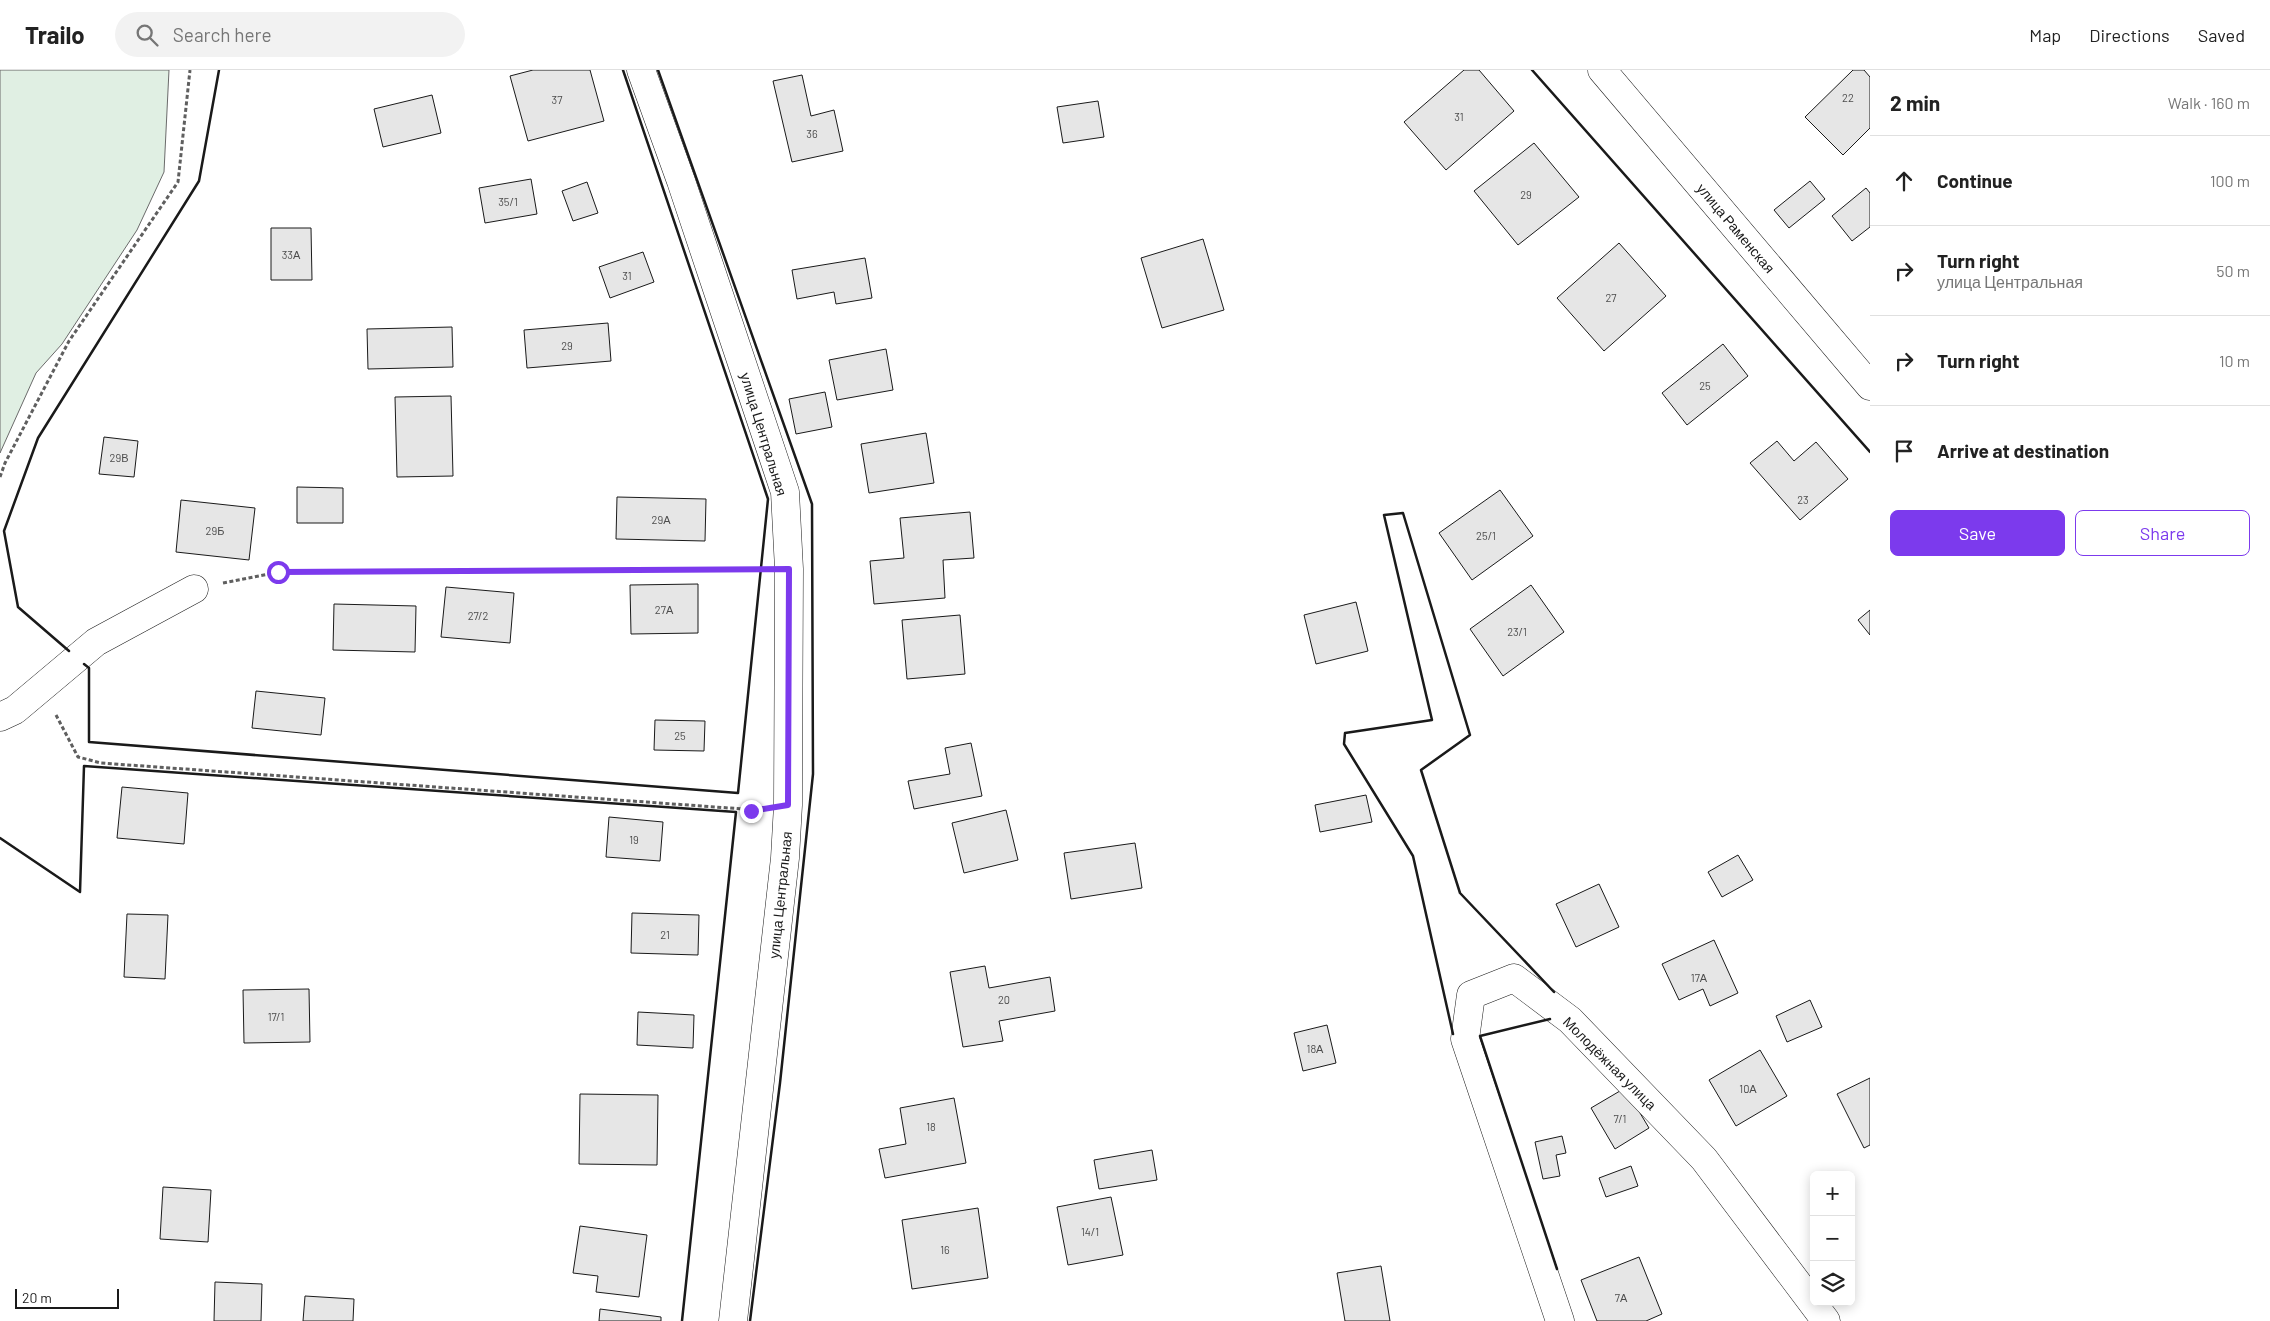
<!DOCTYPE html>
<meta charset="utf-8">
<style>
body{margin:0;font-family:Barlow,sans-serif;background:#f2f2f2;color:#222}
.controls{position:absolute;right:15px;bottom:15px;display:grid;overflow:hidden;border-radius:8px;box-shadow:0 2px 12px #0003}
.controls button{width:45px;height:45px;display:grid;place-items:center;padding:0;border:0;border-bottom:1px solid #e0e0e0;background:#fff;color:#222;font:25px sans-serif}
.scale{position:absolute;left:15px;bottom:12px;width:104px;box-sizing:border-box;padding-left:5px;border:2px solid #1a1a1a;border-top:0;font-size:14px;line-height:18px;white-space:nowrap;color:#1a1a1a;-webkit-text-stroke:4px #fff;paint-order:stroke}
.stop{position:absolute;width:15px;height:15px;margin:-11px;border:4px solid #7c3aed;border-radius:50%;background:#fff}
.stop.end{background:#7c3aed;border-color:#fff;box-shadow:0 1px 5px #0008}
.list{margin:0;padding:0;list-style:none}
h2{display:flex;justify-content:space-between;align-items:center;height:65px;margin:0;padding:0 20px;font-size:21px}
h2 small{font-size:16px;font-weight:400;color:#767676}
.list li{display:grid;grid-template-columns:32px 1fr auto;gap:15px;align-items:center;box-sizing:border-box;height:90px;padding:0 20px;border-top:1px solid #e0e0e0}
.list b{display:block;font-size:19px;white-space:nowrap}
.list p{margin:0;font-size:16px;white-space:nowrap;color:#767676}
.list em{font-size:16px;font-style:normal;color:#767676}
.actions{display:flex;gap:10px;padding:15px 20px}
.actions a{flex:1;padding:11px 0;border:1px solid #7c3aed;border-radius:8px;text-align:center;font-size:18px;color:#7c3aed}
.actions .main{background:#7c3aed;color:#fff}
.icon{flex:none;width:28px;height:28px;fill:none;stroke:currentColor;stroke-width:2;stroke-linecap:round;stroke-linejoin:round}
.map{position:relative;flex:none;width:1870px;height:1251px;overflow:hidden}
header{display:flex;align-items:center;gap:30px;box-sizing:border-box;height:70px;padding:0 25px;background:#fff;border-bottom:1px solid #e0e0e0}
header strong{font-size:24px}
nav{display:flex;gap:28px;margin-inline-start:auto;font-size:18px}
.search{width:350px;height:45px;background:#f2f2f2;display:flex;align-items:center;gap:12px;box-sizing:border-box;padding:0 18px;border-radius:28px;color:#767676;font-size:19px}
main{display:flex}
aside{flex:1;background:#fff}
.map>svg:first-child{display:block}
.green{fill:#e0efe3;stroke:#6a6a6a}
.building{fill:#e6e6e6;stroke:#1a1a1a}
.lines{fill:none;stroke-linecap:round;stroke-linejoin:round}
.minor-casing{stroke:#1a1a1a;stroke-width:29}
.path{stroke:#5f5f5f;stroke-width:3;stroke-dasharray:4 2.5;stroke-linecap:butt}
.minor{stroke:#fff;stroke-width:28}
.wall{stroke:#1a1a1a;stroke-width:2.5}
.route{stroke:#7c3aed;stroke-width:6}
.labels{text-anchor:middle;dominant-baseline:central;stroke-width:4;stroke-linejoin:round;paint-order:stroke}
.number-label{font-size:11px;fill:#4d4d4d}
.street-label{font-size:14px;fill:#1a1a1a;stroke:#fff}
</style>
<header>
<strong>Trailo</strong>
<div class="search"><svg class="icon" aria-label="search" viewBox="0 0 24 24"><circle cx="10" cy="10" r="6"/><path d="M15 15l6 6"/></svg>Search here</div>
<nav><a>Map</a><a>Directions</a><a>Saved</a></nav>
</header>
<main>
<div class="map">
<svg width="1870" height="1251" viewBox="0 0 1870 1251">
<rect width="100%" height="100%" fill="#fff"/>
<!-- green -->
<polygon class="green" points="0,0 169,0 164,102 137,160 62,274 36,303 0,383"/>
<!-- building -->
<g class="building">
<polygon points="533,0 590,0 604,51 528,71 510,6"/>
<polygon points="1464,0 1479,0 1514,41 1446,100 1404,52"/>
<polygon points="1853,0 1864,0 1870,7 1870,58 1843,85 1805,47"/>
<polygon points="802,5 811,46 834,40 843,81 792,92 773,11"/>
<polygon points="432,25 441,63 383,77 374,39"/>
<polygon points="1098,31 1104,67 1063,73 1057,37"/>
<polygon points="1534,73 1579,127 1518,175 1474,121"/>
<polygon points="531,109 537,144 485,153 479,118"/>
<polygon points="1810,111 1825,129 1789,158 1774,140"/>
<polygon points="587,112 598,143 573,151 562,121"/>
<polygon points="1866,118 1870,123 1870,157 1852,171 1832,146"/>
<polygon points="271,158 311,158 312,210 271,210"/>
<polygon points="1203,169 1224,240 1162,258 1141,188"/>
<polygon points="1619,173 1666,226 1604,281 1557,228"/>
<polygon points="643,182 654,212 610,228 599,197"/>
<polygon points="865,188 872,228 836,234 834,222 797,229 792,200"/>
<polygon points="608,253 611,291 527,298 524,260"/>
<polygon points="452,257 453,297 368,299 367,259"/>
<polygon points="1723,274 1748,306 1687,355 1662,323"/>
<polygon points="886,279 893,320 837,330 829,290"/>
<polygon points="825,322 832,357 796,364 789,329"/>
<polygon points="451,326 453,406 397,407 395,327"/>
<polygon points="926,363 934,413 869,423 861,374"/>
<polygon points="104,367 138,371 134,407 99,404"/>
<polygon points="1777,371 1794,391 1816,372 1848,409 1800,450 1750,393"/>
<polygon points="297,417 343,418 343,453 297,453"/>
<polygon points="1500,420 1533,466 1472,510 1439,463"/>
<polygon points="617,427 706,429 705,471 616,469"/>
<polygon points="181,430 255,438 249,490 176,482"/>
<polygon points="970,442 974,488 943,490 945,528 874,534 870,491 904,488 900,448"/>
<polygon points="698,514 698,563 631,564 630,515"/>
<polygon points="1531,515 1564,562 1503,606 1470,559"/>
<polygon points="446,517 514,523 510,573 441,567"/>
<polygon points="1356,532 1368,581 1316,594 1304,545"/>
<polygon points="334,534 416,536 415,582 333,580"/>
<polygon points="1870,540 1870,565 1858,550"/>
<polygon points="960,545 965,604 907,609 902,550"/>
<polygon points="256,621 325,628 321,665 252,658"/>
<polygon points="655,650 705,651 704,681 654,680"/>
<polygon points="971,673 982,726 914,739 908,711 950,704 945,678"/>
<polygon points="122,717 188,723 184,774 117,768"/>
<polygon points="1366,725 1372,752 1320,762 1315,735"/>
<polygon points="1006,740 1018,790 964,803 952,753"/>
<polygon points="609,747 663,752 660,791 606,787"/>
<polygon points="1135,773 1142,818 1071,829 1064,783"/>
<polygon points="1738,785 1753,810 1722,827 1708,802"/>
<polygon points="1599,814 1619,857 1576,877 1556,834"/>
<polygon points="632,843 699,845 698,885 631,883"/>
<polygon points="127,844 168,845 165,909 124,907"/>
<polygon points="1714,870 1738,923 1710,936 1703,919 1679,930 1662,894"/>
<polygon points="985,896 989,918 1050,907 1055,941 999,951 1003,971 963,977 950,902"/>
<polygon points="309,919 310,972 244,973 243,920"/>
<polygon points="1810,930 1822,957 1787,972 1776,946"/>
<polygon points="638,942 694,945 693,978 637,975"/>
<polygon points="1327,955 1336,993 1303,1001 1294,963"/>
<polygon points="1760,980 1787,1026 1736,1056 1709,1010"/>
<polygon points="1870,1008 1870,1075 1864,1078 1837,1024"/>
<polygon points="1625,1018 1649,1058 1615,1079 1591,1038"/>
<polygon points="580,1024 658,1025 657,1095 579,1094"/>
<polygon points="954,1028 966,1093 885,1108 879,1079 906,1074 900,1038"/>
<polygon points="1562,1066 1566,1083 1556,1085 1560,1106 1543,1109 1535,1072"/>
<polygon points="1152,1080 1157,1110 1099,1119 1094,1090"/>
<polygon points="1631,1096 1638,1116 1606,1127 1599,1108"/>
<polygon points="163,1117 211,1120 208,1172 160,1169"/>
<polygon points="1111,1127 1123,1185 1068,1195 1057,1137"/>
<polygon points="978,1138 988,1208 912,1219 902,1150"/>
<polygon points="580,1156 647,1165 639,1227 596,1222 598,1206 573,1203"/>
<polygon points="1639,1187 1662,1244 1646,1251 1597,1251 1581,1210"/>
<polygon points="1381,1196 1390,1251 1345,1251 1337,1203"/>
<polygon points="215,1212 262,1214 261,1251 214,1251"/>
<polygon points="305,1226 354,1229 353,1251 303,1251"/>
<polygon points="600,1239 661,1247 661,1251 599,1251"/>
</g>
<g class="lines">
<!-- minor casing -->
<g class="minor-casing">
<g id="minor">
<polyline points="641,0 681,111 785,422 789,499 788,735 785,788 733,1251"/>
<polyline points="1602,0 1870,316"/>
<polyline points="0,647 15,640 96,572 194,519"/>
<polyline points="1560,1251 1465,969 1471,925 1514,908 1570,950 1704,1089 1826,1251"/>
</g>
</g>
<!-- path -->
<g class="path">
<polyline points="0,407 5,393 69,271 178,112 190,0"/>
<polyline points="223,513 279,502 758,499"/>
<polyline points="56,645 78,687 101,693 757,740"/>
</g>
<!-- minor -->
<use href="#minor" class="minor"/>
<!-- wall -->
<g class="wall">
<polyline points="658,0 812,434 813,704 780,1013 750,1251"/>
<polyline points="1532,0 1870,382"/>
<polyline points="69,581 18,537 4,461 38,368 199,111 219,0"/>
<polyline points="84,594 89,598 89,672 738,723 768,429 623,0"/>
<polyline points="0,768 80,822 84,696 736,742 682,1251"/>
<polyline points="1550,949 1480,966 1557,1199"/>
<polyline points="1453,964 1413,786 1344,674 1345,663 1432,650 1384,445 1403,443 1470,665 1421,700 1460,823 1554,922"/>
</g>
</g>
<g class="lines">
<!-- route -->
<polyline class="route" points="278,502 789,499 788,735 751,741"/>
</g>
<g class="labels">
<!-- number labels -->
<g class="number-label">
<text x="1848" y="27">22</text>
<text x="557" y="29">37</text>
<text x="1459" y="46">31</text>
<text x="812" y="63">36</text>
<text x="1526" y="124">29</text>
<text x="508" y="131">35/1</text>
<text x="291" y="184">33А</text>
<text x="627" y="205">31</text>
<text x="1611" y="227">27</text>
<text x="567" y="275">29</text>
<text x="1705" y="315">25</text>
<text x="119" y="387">29В</text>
<text x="1803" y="429">23</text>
<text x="661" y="449">29А</text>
<text x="215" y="460">29Б</text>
<text x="1486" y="465">25/1</text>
<text x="664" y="539">27А</text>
<text x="478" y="545">27/2</text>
<text x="1517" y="561">23/1</text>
<text x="680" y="665">25</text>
<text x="634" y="769">19</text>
<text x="665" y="864">21</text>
<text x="1699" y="907">17А</text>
<text x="1004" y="929">20</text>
<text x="276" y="946">17/1</text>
<text x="1315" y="978">18А</text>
<text x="1748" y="1018">10А</text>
<text x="1620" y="1048">7/1</text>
<text x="931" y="1056">18</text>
<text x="1090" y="1161">14/1</text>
<text x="945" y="1179">16</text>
<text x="1621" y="1227">7А</text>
</g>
<!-- street labels -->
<g class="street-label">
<text transform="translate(1736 158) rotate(50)">улица Раменская</text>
<text transform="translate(764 364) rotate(73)">улица Центральная</text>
<text transform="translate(780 825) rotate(-84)">улица Центральная</text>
<text transform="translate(1610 993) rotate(45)">Молодёжная улица</text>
</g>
</g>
</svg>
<div class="controls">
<button>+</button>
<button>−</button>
<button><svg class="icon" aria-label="layers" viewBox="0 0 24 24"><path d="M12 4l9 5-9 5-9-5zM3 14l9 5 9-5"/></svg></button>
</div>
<div class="scale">20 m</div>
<div class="stop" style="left:278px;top:502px"></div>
<div class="stop end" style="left:751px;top:741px"></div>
</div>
<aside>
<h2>2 min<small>Walk · 160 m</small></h2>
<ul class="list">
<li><svg class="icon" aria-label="ahead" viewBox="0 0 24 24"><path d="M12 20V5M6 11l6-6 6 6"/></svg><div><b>Continue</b></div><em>100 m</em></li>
<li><svg class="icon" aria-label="right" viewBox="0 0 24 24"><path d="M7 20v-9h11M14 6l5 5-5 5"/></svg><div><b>Turn right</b><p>улица Центральная</p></div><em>50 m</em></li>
<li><svg class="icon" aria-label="right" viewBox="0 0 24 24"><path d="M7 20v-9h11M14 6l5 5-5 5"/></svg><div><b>Turn right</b></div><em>10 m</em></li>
<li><svg class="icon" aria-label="arrive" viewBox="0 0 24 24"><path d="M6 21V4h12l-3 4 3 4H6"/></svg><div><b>Arrive at destination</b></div></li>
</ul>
<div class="actions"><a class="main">Save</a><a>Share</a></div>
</aside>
</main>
